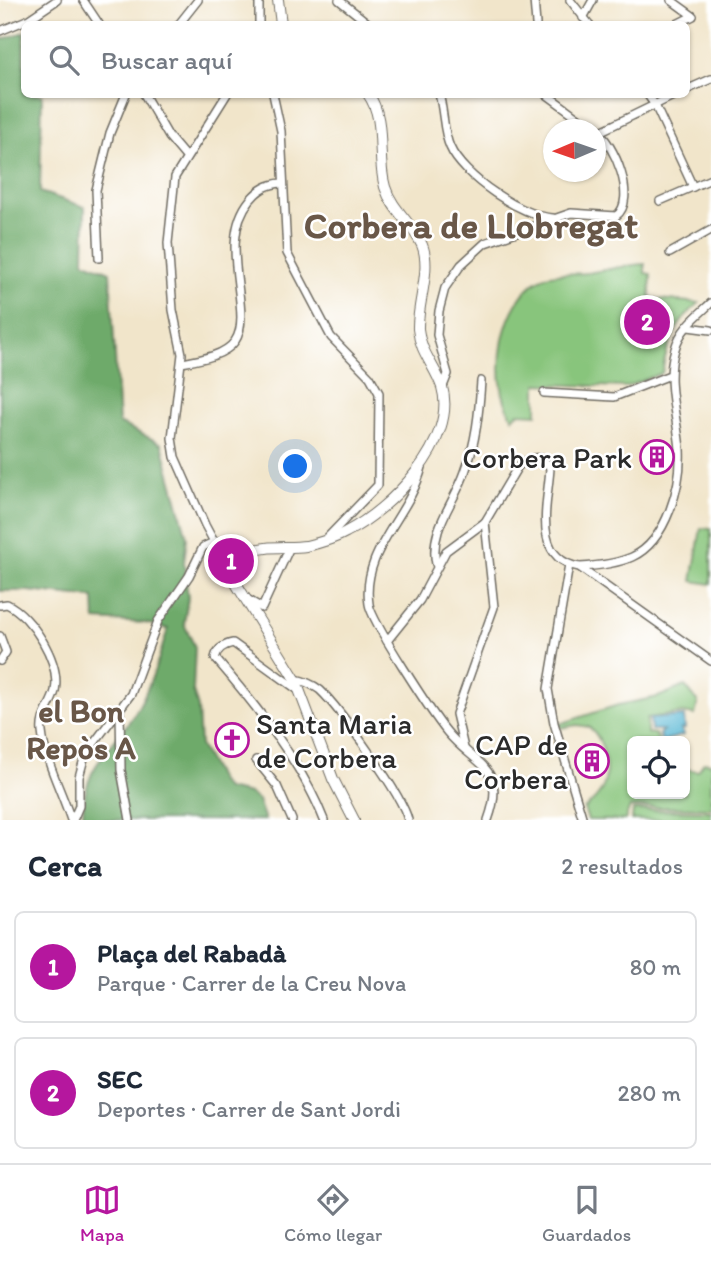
<!DOCTYPE html>
<html lang="es">
<meta charset="utf-8">
<style>
body{margin:0;font-family:Itim,sans-serif;background:#f6f6f7;color:#1f2937}
.controls{position:absolute;right:21px;bottom:21px;display:grid;overflow:hidden;border-radius:10px;box-shadow:0 2px 5px #0004}
.controls button{width:63px;height:63px;display:grid;place-items:center;padding:0;border:0;border-bottom:2px solid #e0e1e3;background:#fff;color:#1f2937;font:35px sans-serif}
.compass{position:absolute;left:543px;top:119px;width:63px;height:63px;border-radius:50%;background:#fff;box-shadow:0 2px 5px #0004;rotate:268deg}
.you{position:absolute;left:296px;top:467px;width:24px;height:24px;margin:-18px;border:5px solid #fff;border-radius:50%;background:#1a73e8;box-shadow:0 0 0 10px #1a73e833}
.badge{display:grid;place-items:center;width:46px;height:46px;border-radius:50%;background:#b5179e;color:#fff;font-size:23px;font-weight:700}
.pin{position:absolute;translate:-50% -50%;border:4px solid #fff;box-shadow:0 2px 7px #0006}
.list{margin:0;padding:0;list-style:none}
h2{display:flex;justify-content:space-between;align-items:center;height:91px;margin:0;padding:0 28px;font-size:30px}
h2 small{font-size:23px;font-weight:400;color:#747a83}
.list li{display:grid;grid-template-columns:46px 1fr auto;gap:21px;align-items:center;box-sizing:border-box;height:112px;margin:0 14px 14px;padding:0 14px;border:2px solid #e0e1e3;border-radius:10px}
.list b{display:block;font-size:26px;white-space:nowrap}
.list p{margin:0;font-size:23px;white-space:nowrap;color:#747a83}
.list em{font-size:23px;font-style:normal;color:#747a83}
.icon{flex:none;width:38px;height:38px;fill:none;stroke:currentColor;stroke-width:2;stroke-linecap:round;stroke-linejoin:round}
.map{position:relative;flex:none;width:711px;height:820px;overflow:hidden}
.search{position:absolute;background:#fff;box-shadow:0 2px 5px #0004;left:21px;right:21px;top:21px;height:77px;display:flex;align-items:center;gap:18px;box-sizing:border-box;padding:0 24px;border-radius:10px;color:#747a83;font-size:26px}
.sheet{height:343px;background:#fff}
nav{display:flex;justify-content:space-around;align-items:center;box-sizing:border-box;height:98px;border-top:2px solid #e0e1e3;background:#fff;font-size:19px;color:#747a83}
nav a{display:grid;justify-items:center;gap:4px}
nav .on{color:#b5179e}
.map>svg:first-child{display:block}
.green{fill:#88c57b;stroke:#5a7853;stroke-width:2}
.forest{fill:#6eaa6b;stroke:#4c6a4b;stroke-width:2}
.water{fill:#54b6d3;stroke:#40707f;stroke-width:2}
.lines{fill:none;stroke-linecap:round;stroke-linejoin:round}
.minor-casing{stroke:#706c63;stroke-width:10}
.tertiary-casing{stroke:#706c63;stroke-width:12}
.minor{stroke:#fff;stroke-width:7}
.tertiary{stroke:#fff;stroke-width:10}
.labels{text-anchor:middle;dominant-baseline:central;stroke-width:5;stroke-linejoin:round;paint-order:stroke}
.poi-label{font-size:30px;fill:#2b2b2b;stroke:#fff;text-anchor:end}
.neighbourhood-label{font-size:32px;font-weight:bold;fill:#695748;stroke:#fff}
.district-label{font-size:37px;font-weight:bold;fill:#695748;stroke:#fff}
</style>
<div class="map">
<svg width="711" height="820" viewBox="0 0 711 820">
<rect width="100%" height="100%" fill="#fff"/>
<filter id="ink" filterUnits="userSpaceOnUse"><feTurbulence type="fractalNoise" baseFrequency=".0143" numOctaves="2"/><feDisplacementMap in="SourceGraphic" scale="14" xChannelSelector="R" yChannelSelector="G"/><feConvolveMatrix kernelMatrix="1 2 1 2 8 2 1 2 1" color-interpolation-filters="sRGB"/></filter>
<filter id="wash" filterUnits="userSpaceOnUse"><feTurbulence type="fractalNoise" baseFrequency=".00686" numOctaves="4" result="noise"/><feDisplacementMap in="SourceGraphic" scale="28" xChannelSelector="R" yChannelSelector="G"/><feGaussianBlur stdDeviation="1.57" result="paint"/><feColorMatrix in="noise" values="0 0 0 0 0 0 0 0 0 0 0 0 0 0 0 0 0 1.4 0 .05"/><feComposite in="paint" operator="in"/></filter>
<g filter="url(#wash)">
<rect width="100%" height="100%" fill="#f1e5ca"/>
<!-- green -->
<g class="green">
<path d="M645,264V273L651,274L650,298L699,303C675,324 667,342 662,373L626,387L537,384V414L518,413L513,418C488,381 500,298 544,277C556,271 573,275 587,273C606,270 625,265 645,264Z"/>
<polygon points="701,528 711,529 711,584 692,581"/>
<path d="M685,686L698,702L695,715L683,713L647,718V733L655,734L659,741H632V794H685V769L698,771L704,762L711,763V808L630,807L625,820H588L584,809C591,803 599,797 603,787C610,770 604,738 589,727L577,725L561,728L559,724L618,705L658,697Z"/>
<polygon points="633,810 711,811 711,820 632,820"/>
</g>
<!-- forest -->
<path class="forest" d="M24,32V94L42,95L40,192L85,207L84,261L110,272L119,423L162,444L187,537L184,562L188,598L184,624L195,647L193,691L198,708L200,745L220,782L226,789L250,794L258,800L265,820H83C82,760 115,750 139,706C152,682 160,654 168,629L145,623L95,620L94,598L28,591H0V40Z"/>
<!-- water -->
<g class="water">
<polygon points="631,314 663,315 662,331 630,330"/>
<polygon points="684,716 685,729 681,729 684,735 662,741 659,734 663,730 651,730 650,719"/>
</g>
</g>
<g filter="url(#ink)">
<g class="lines">
<!-- minor casing -->
<g class="minor-casing">
<g id="minor">
<polyline points="83,0 99,24"/>
<polyline points="339,0 369,24"/>
<polyline points="534,0 536,24"/>
<polyline points="570,0 589,24"/>
<polyline points="671,0 693,16 677,24"/>
<polyline points="583,18 593,0"/>
<polyline points="179,24 198,0"/>
<polyline points="259,24 259,0"/>
<polyline points="0,31 29,19 57,0"/>
<polyline points="686,90 711,79"/>
<polyline points="144,94 169,137 185,156"/>
<polyline points="227,94 175,177 168,243 173,310 182,354 172,438 175,457 205,525 237,585"/>
<polyline points="273,94 281,131 287,253 331,337 370,377 379,393 378,485 326,539"/>
<path d="M439,94C444,111 443,132 450,147C462,176 523,217 553,218"/>
<polyline points="546,94 595,130"/>
<polyline points="647,94 655,105 693,187"/>
<polyline points="599,132 677,94"/>
<polyline points="660,201 711,179"/>
<polyline points="670,253 711,230"/>
<polyline points="99,258 96,190 110,133 126,94"/>
<polyline points="688,327 711,330"/>
<path d="M182,363C198,360 225,356 235,341C255,312 215,243 250,200C259,189 268,184 282,183"/>
<path d="M442,389L448,374L437,335L439,311L445,288L461,265L485,243L571,213L616,216C638,200 614,143 596,130"/>
<polyline points="544,393 614,397 670,375"/>
<path d="M422,467C410,516 361,550 369,604C371,621 433,715 447,732C474,765 508,766 488,820"/>
<path d="M436,564C429,529 454,504 465,472C476,442 479,413 481,381"/>
<polyline points="569,565 548,689 554,723 583,820"/>
<path d="M580,567C597,566 616,564 632,557C667,541 682,484 680,449C677,415 665,382 675,349C680,329 697,316 711,303"/>
<polyline points="247,599 262,608 290,547"/>
<path d="M0,605L7,604C32,616 61,662 55,691C51,706 40,716 42,732C45,761 62,792 71,820"/>
<polyline points="0,636 6,652 0,661"/>
<path d="M387,641L420,600L446,551L485,522L517,468C527,457 542,452 550,468C548,503 531,558 579,567L711,661"/>
<path d="M295,679C305,681 312,684 320,690C339,708 403,796 408,820"/>
<path d="M298,690L233,643C223,645 217,649 215,658C255,704 302,763 324,820"/>
<polyline points="120,710 121,770 130,820"/>
<polyline points="464,748 456,714 494,607 485,522"/>
<polyline points="256,760 277,786 292,820"/>
<polyline points="73,820 79,806 79,777 85,755 131,694 158,621 189,576 203,547 216,541 252,550"/>
</g>
</g>
<!-- tertiary casing -->
<g class="tertiary-casing">
<g id="tertiary">
<polyline points="278,0 281,24"/>
<path d="M354,820L333,779L295,679L237,585C232,538 275,550 306,546C319,543 334,539 346,532C390,510 458,441 442,387C435,366 420,352 418,329C417,303 432,269 422,245C412,223 392,210 385,187C376,157 387,120 368,94"/>
</g>
</g>
<!-- minor -->
<use href="#minor" class="minor"/>
<!-- tertiary -->
<use href="#tertiary" class="tertiary"/>
</g>
</g>
<!-- icons -->
<defs>
<g id="building-ring" transform="scale(1.75)"><circle r="9.5" fill="#fff" stroke="#b5179e" stroke-width="1.5"/><path d="M-4-6H4V6H1V3H-1V6H-4ZM-2.5-4.3h1.7v1.8h-1.7ZM.8-4.3h1.7v1.8H.8ZM-2.5-1h1.7V.8h-1.7ZM.8-1h1.7V.8H.8Z" fill="#b5179e"/></g>
<g id="church-ring" transform="scale(1.75)"><circle r="9.5" fill="#fff" stroke="#b5179e" stroke-width="1.5"/><path d="M-1.2-6h2.4v3.5h3.3v2.4h-3.3V6h-2.4V-.1h-3.3v-2.4h3.3Z" fill="#b5179e"/></g>
</defs>
<g fill-rule="evenodd">
<use href="#building-ring" x="657" y="457"/>
<use href="#church-ring" x="232" y="740"/>
<use href="#building-ring" x="592" y="761"/>
</g>
<g class="labels">
<!-- poi labels -->
<g class="poi-label">
<text x="632" y="457">Corbera Park</text>
<text x="256" y="723" text-anchor="start">Santa Maria<tspan x="256" dy="34">de Corbera</tspan></text>
<text x="568" y="744">CAP de<tspan x="568" dy="34">Corbera</tspan></text>
</g>
<!-- neighbourhood labels -->
<g class="neighbourhood-label">
<text x="81" y="711">el Bon<tspan x="81" dy="37">Repòs A</tspan></text>
</g>
<!-- district labels -->
<g class="district-label">
<text x="471" y="225">Corbera de Llobregat</text>
</g>
</g>
</svg>
<div class="controls">
<button><svg class="icon" aria-label="locate" viewBox="0 0 24 24"><circle cx="12" cy="12" r="6"/><path d="M12 2v4M12 18v4M2 12h4M18 12h4"/></svg></button>
</div>
<svg class="compass" viewBox="-18 -18 36 36"><path d="M0-13l5 13h-10z" fill="#e53935"/><path d="M0 13l5-13h-10z" fill="#747a83"/></svg>
<div class="you"></div>
<div class="pin badge" style="left:231px;top:561px">1</div>
<div class="pin badge" style="left:647px;top:322px">2</div>
<div class="search"><svg class="icon" aria-label="search" viewBox="0 0 24 24"><circle cx="10" cy="10" r="6"/><path d="M15 15l6 6"/></svg>Buscar aquí</div>
</div>
<section class="sheet">
<h2>Cerca<small>2 resultados</small></h2>
<ul class="list">
<li><span class="badge">1</span><div><b>Plaça del Rabadà</b><p>Parque · Carrer de la Creu Nova</p></div><em>80 m</em></li>
<li><span class="badge">2</span><div><b>SEC</b><p>Deportes · Carrer de Sant Jordi</p></div><em>280 m</em></li>
</ul>
</section>
<nav>
<a class="on"><svg class="icon" aria-label="map" viewBox="0 0 24 24"><path d="M3 6l6-2 6 2 6-2v14l-6 2-6-2-6 2zM9 4v14M15 6v14"/></svg>Mapa</a>
<a><svg class="icon" aria-label="directions" viewBox="0 0 24 24"><path d="M12 3l9 9-9 9-9-9zM9 14v-3h6M13 9l2 2-2 2"/></svg>Cómo llegar</a>
<a><svg class="icon" aria-label="saved" viewBox="0 0 24 24"><path d="M7 4h10v16l-5-4-5 4z"/></svg>Guardados</a>
</nav>
